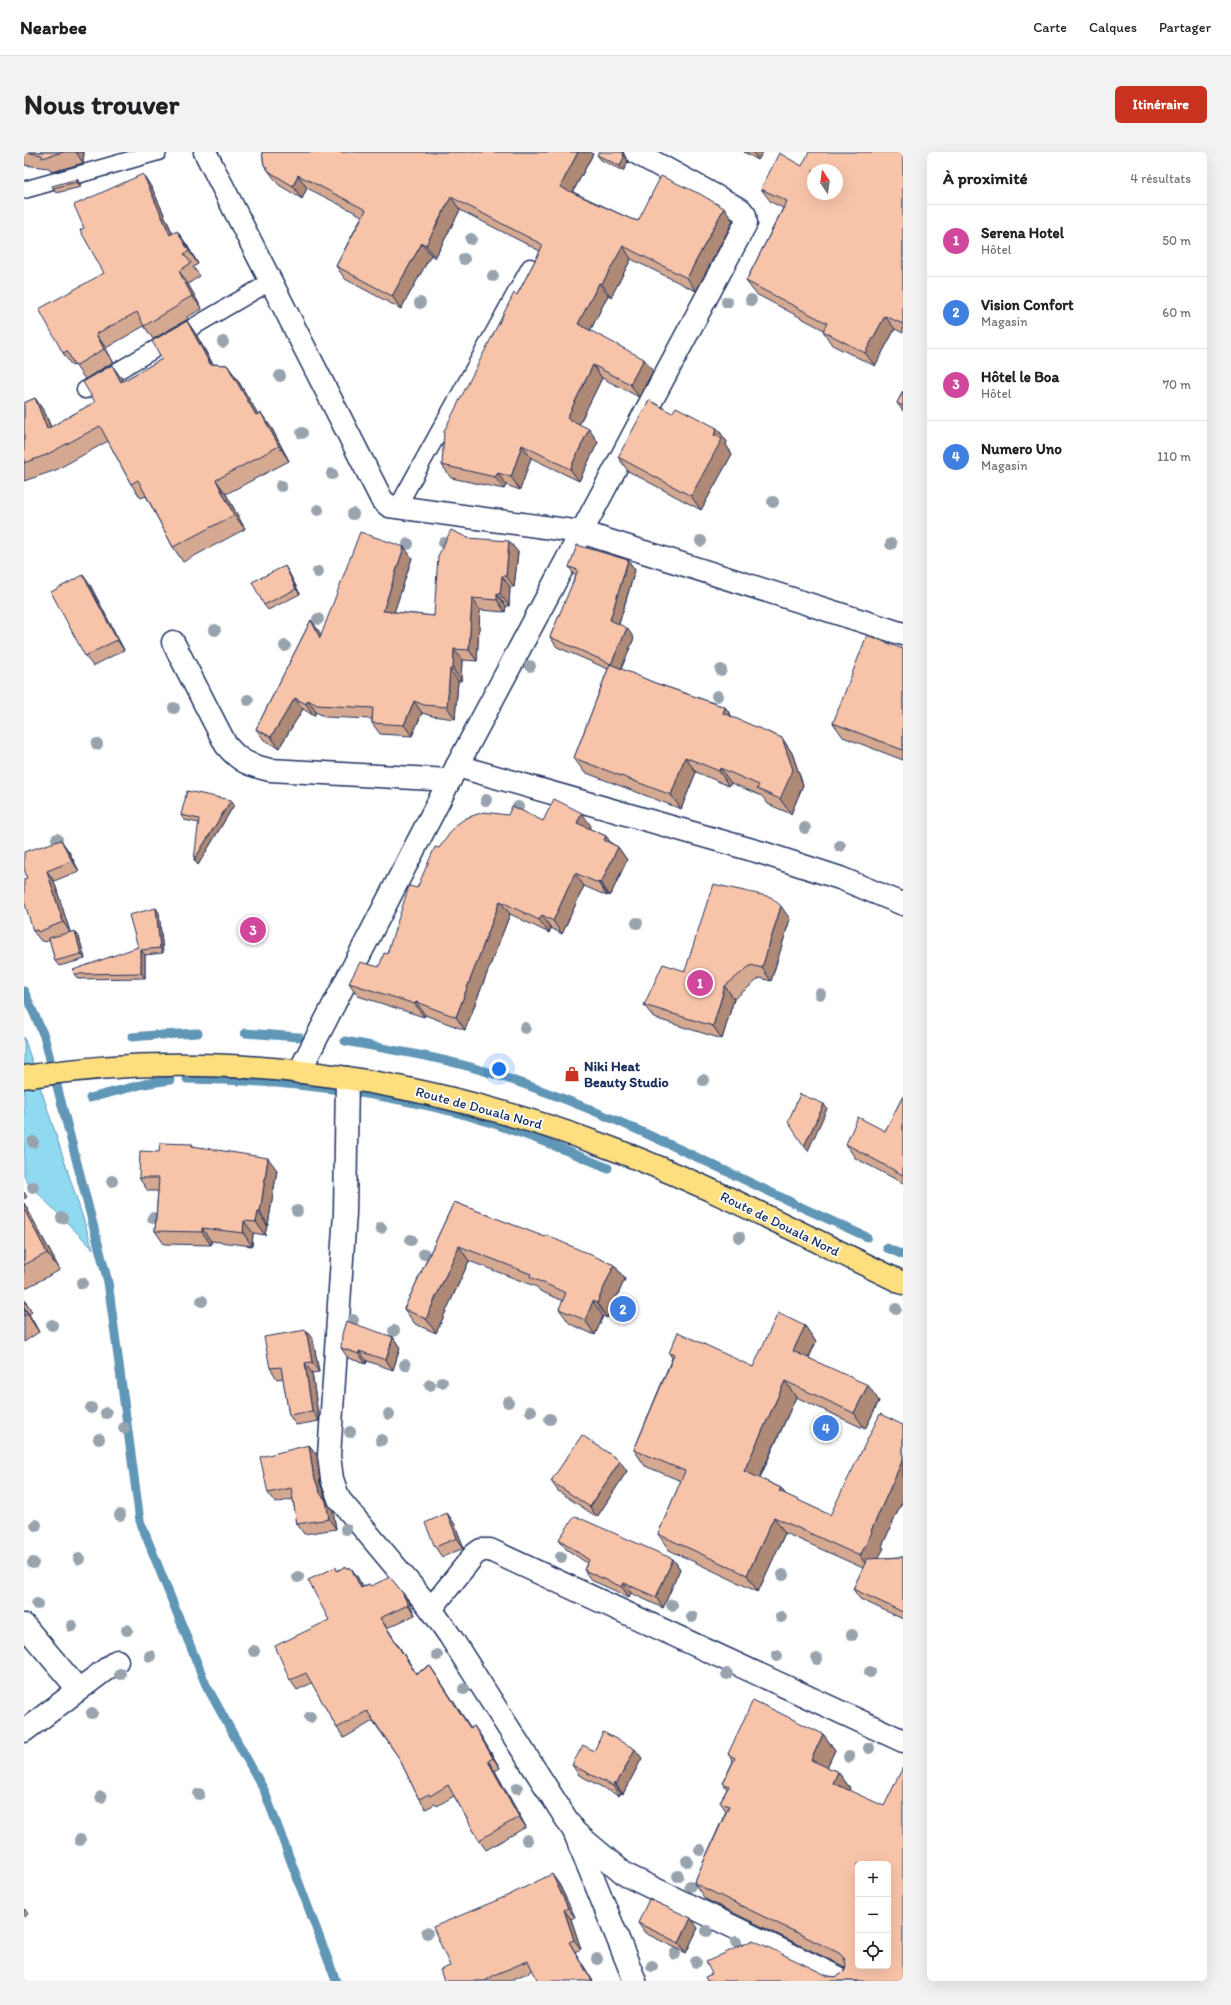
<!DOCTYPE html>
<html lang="fr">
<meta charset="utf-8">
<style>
body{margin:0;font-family:Itim,sans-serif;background:#f2f2f2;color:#202124}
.controls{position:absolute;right:12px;bottom:12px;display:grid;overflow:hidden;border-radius:6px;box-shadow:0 4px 16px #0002}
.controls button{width:36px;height:36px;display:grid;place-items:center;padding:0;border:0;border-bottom:1px solid #e0e0e0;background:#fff;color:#202124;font:20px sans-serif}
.compass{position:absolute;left:783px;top:12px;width:36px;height:36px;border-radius:50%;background:#fff;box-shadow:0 4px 16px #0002;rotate:347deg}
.you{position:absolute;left:475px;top:917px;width:14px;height:14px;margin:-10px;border:3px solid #fff;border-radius:50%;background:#1a73e8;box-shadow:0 0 0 6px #1a73e833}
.badge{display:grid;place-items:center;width:26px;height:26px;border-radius:50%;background:#c8321e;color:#fff;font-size:13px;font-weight:700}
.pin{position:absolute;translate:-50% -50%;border:2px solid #fff;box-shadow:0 1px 4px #0006}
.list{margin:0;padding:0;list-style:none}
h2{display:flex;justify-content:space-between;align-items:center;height:52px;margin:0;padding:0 16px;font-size:17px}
h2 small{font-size:13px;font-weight:400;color:#757577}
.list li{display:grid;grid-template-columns:26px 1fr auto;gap:12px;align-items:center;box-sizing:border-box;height:72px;padding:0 16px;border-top:1px solid #e0e0e0}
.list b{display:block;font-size:15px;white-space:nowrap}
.list p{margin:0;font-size:13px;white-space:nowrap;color:#757577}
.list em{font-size:13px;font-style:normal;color:#757577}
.icon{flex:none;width:22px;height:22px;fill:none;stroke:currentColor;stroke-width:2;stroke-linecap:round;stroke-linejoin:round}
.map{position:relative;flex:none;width:879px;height:1829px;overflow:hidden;border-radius:6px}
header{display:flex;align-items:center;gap:24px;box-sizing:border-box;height:56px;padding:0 20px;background:#fff;border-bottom:1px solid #e0e0e0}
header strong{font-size:19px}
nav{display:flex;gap:22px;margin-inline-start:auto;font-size:14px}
.intro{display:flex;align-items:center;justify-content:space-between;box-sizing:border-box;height:96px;padding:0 24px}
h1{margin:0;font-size:28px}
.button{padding:10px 18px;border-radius:6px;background:#c8321e;color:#fff;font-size:14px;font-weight:700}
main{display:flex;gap:24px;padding:0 24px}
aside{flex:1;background:#fff;border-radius:6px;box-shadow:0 4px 16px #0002}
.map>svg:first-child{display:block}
.water{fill:#90daf1;stroke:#6196b6}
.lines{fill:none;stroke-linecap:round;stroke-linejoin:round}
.stream{stroke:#6196b6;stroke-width:9}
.service-casing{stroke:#1b2f5e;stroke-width:19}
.minor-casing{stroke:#1b2f5e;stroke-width:25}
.primary-casing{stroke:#1b2f5e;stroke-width:25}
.service{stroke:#fff;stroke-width:16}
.minor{stroke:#fff;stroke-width:22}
.primary{stroke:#fddf80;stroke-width:22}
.tree{fill:#98a3ad}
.wall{fill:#d5a991;stroke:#1b2f5e}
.shaded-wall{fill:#ae8976;stroke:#1b2f5e}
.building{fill:#f8c4a9;stroke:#1b2f5e;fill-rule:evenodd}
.labels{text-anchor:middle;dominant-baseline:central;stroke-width:3.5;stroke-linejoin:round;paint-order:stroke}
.poi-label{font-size:14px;font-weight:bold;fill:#1b2f5e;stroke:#fff;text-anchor:start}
.street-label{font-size:14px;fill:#1b2f5e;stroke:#fff}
</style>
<header>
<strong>Nearbee</strong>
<nav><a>Carte</a><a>Calques</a><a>Partager</a></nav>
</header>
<div class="intro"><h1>Nous trouver</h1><a class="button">Itinéraire</a></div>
<main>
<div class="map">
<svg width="879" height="1829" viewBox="0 0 879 1829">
<rect width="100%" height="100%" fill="#fff"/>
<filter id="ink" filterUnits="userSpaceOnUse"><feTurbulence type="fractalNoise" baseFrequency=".025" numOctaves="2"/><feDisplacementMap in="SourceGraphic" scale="8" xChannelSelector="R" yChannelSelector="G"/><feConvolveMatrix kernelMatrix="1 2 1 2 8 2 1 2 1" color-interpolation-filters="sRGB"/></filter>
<g filter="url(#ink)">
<!-- water -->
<polygon class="water" points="0,885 69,1097 2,1029 0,1024"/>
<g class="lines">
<!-- stream -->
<g class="stream">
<polyline points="0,839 20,884 84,1130 116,1369 182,1533 240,1638 312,1829"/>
<polyline points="221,881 275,885"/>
<polyline points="137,883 174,881"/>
<polyline points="108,885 131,883"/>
<path d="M321,889C368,898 415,905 460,919C568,952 668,1003 769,1051"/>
<path d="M163,927C253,928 343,938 430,960C483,974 534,995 584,1016"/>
<polyline points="66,946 120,932 146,928"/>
<polyline points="775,1054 843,1085"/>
<polyline points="863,1096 879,1103"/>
</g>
<!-- service casing -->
<g class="service-casing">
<g id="service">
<polyline points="0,38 134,0"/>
<polyline points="61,238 246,130"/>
<polyline points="373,356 506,115"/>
</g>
</g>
<!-- minor casing -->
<g class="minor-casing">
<g id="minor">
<polyline points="181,0 358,348 365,354 557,380 879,482"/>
<path d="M149,490L202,593C216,610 225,613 246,618L426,628"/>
<polyline points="433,614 739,701 816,726 879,752"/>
<polyline points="275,920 433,614 722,71 721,63 717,58 611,0"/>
<polyline points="323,926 321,1061 305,1304 308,1327 315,1347 407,1457 426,1484 550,1679 611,1829"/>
<polyline points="407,1457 450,1403 457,1398 466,1398 879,1589"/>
<polyline points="0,1473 54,1537"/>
<polyline points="0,1579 93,1509"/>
<polyline points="552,1681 602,1723 821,1829"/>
</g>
</g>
<!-- primary casing -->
<g class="primary-casing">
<path id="primary" d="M0,925C195,893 397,926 581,994C683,1032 781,1084 879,1131"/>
</g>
<!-- service -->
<use href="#service" class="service"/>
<!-- minor -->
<use href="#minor" class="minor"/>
<!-- primary -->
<use href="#primary" class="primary"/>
</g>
<!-- trees -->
<g class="tree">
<circle cx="447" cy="87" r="6"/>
<circle cx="440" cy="107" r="6"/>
<circle cx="469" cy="124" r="6"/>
<circle cx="727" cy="148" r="6"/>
<circle cx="703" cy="150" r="6"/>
<circle cx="396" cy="151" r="6"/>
<circle cx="199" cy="190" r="6"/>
<circle cx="256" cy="224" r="6"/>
<circle cx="278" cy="281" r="6"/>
<circle cx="308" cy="322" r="6"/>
<circle cx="257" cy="334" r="6"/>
<circle cx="749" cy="350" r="6"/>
<circle cx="294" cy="358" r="6"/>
<circle cx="329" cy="362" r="6"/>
<circle cx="677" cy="389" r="6"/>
<circle cx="420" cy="391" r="6"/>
<circle cx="384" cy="392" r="6"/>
<circle cx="867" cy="392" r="6"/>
<circle cx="294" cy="420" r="6"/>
<circle cx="294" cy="467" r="6"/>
<circle cx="191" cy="478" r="6"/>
<circle cx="261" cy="494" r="6"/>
<circle cx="506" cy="514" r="6"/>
<circle cx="697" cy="518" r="6"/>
<circle cx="693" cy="544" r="6"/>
<circle cx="224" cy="548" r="6"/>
<circle cx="150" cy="556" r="6"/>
<circle cx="73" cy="592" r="6"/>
<circle cx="462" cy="648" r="6"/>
<circle cx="494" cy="655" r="6"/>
<circle cx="781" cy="676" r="6"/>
<circle cx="33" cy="687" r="6"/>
<circle cx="816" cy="694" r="6"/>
<circle cx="613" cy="771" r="6"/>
<circle cx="796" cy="842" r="6"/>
<circle cx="501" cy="876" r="6"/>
<circle cx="679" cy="928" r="6"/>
<circle cx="9" cy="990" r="6"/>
<circle cx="88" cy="1029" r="6"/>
<circle cx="9" cy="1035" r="6"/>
<circle cx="273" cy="1059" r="6"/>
<circle cx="38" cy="1066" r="6"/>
<circle cx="129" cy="1066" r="6"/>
<circle cx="357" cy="1076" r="6"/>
<circle cx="715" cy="1085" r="6"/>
<circle cx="387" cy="1088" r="6"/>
<circle cx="400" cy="1102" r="6"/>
<circle cx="58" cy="1131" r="6"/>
<circle cx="178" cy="1149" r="6"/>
<circle cx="872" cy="1157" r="6"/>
<circle cx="329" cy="1168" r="6"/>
<circle cx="28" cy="1173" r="6"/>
<circle cx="370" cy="1179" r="6"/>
<circle cx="381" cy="1213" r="6"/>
<circle cx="418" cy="1230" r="6"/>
<circle cx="406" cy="1233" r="6"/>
<circle cx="484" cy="1250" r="6"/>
<circle cx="67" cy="1256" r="6"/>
<circle cx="507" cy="1259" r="6"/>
<circle cx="82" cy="1261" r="6"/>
<circle cx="365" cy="1262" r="6"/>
<circle cx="526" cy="1267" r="6"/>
<circle cx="100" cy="1276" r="6"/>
<circle cx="326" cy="1280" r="6"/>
<circle cx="75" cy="1287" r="6"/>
<circle cx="357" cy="1288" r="6"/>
<circle cx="96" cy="1363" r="6"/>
<circle cx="12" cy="1373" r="6"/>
<circle cx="322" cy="1377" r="6"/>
<circle cx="537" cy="1405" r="6"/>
<circle cx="55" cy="1407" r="6"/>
<circle cx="9" cy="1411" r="6"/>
<circle cx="759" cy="1423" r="6"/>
<circle cx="274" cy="1425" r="6"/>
<circle cx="13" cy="1452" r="6"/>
<circle cx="648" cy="1453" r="6"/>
<circle cx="668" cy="1465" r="6"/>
<circle cx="757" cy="1465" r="6"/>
<circle cx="48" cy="1474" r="6"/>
<circle cx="103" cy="1478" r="6"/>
<circle cx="828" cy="1483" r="6"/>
<circle cx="230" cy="1499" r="6"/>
<circle cx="413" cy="1503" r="6"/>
<circle cx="126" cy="1504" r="6"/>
<circle cx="753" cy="1504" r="6"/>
<circle cx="793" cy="1507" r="6"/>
<circle cx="846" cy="1520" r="6"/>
<circle cx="96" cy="1522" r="6"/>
<circle cx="703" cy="1522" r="6"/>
<circle cx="440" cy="1537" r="6"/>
<circle cx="68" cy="1561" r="6"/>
<circle cx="286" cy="1565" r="6"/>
<circle cx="845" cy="1596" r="6"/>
<circle cx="825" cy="1605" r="6"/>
<circle cx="493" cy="1636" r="6"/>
<circle cx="175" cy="1642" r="6"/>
<circle cx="77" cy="1645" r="6"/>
<circle cx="56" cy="1688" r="6"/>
<circle cx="503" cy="1688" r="6"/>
<circle cx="676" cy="1698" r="6"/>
<circle cx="663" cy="1709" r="6"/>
<circle cx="654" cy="1724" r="6"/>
<circle cx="666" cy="1734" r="6"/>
<circle cx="683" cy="1779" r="6"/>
<circle cx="403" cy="1781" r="6"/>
<circle cx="712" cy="1790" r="6"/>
<circle cx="651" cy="1802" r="6"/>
<circle cx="573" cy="1807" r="6"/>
<circle cx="672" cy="1810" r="6"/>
<circle cx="628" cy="1814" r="6"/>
</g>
<!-- wall -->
<g class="wall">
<polygon points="0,0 60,0 59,11 28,20 25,16 0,13"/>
<polygon points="238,0 567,0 569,2 549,40 607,67 614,69 709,69 672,139 607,107 587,145 584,143 566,179 629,219 615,245 578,226 555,272 574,290 555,329 507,306 496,338 482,333 480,337 427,326 418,313 493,143 516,99 436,58 411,106 407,103 377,157 321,127 312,114 338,64 283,36 278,47 255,33 240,13"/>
<polygon points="720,0 739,0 734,8"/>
<polygon points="879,0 879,181 871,177 851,214 808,193 799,179 800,178 732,142 722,129 759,56 747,50 737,37 778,14"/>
<polygon points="599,1 604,10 599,19 577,8 573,3"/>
<polygon points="53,27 56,32 57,35 32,41 29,36"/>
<polygon points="128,36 149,82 153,79 163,93 174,112 169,115 176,124 164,132 178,157 163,165 164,167 129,187 120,174 82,196 89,210 61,227 51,213 48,214 39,201 80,121"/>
<polygon points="163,169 173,184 189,212 203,213 213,227 234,262 247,275 265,309 202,342 221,377 159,410 149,395 122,344 117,346 107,332 84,289 32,318 0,329 0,251 11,246 21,261 27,275 71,250 99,229 138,207"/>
<polygon points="879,239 879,259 873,251"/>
<polygon points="648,261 693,276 703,290 702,293 708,302 677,358 604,319 594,305"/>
<polygon points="444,386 494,400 490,435 486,435 485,454 482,454 481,460 456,458 453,509 438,508 437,529 434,529 431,567 408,564 398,561 388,584 356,582 348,571 348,567 301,565 292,560 290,564 279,557 255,596 240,588 232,577 287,468 297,484 380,395 388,406 370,460 410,464"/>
<polygon points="604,408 611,418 595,472 610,486 597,517 631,531 701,555 709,566 758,586 768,601 779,633 767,662 744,652 738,644 707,631 705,634 672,620 657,657 560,620 550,606 584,517 533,495 526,485 552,425 545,415"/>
<polygon points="264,419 276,442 244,458 240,453"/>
<polygon points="66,433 100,498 69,514 61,504"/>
<polygon points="879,497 879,608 819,585 809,571"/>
<polygon points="207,648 210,653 174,713 175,671 160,668 157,663"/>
<polygon points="519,669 567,674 566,677 582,684 587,691 594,695 603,708 586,744 584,743 583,744 560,734 538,782 527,776 525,781 486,762 441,878 401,863 400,865 334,844 325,831 355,815 363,802 393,736 415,696"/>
<polygon points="44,698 55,719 30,729 46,780 43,782 51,779 55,785 61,807 35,814 31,809 26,788 21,790 20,789 17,789 9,779 3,726"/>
<polygon points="132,756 135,761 139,801 121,803 121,826 54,827 50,822 114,795"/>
<polygon points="766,767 747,829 736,826 710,847 698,887 630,866 620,853 661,819"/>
<polygon points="879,944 879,1031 831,1006 822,992 861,979"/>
<polygon points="168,992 170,995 253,1018 244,1073 243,1073 241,1083 229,1081 228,1094 187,1089 187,1093 140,1092 131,1079 134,1039 124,1039 115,1026 135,1000"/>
<polygon points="0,1040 3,1045 0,1047"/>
<polygon points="430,1050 590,1113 601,1127 583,1166 579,1164 571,1183 546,1172 535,1157 539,1149 516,1139 513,1135 445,1109 412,1181 391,1172 380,1157"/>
<polygon points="0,1051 36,1118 0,1137"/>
<polygon points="0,1147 8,1160 5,1162 15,1180 0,1190"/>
<polygon points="781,1174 792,1190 785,1206 855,1249 841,1277 772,1245 736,1326 757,1336 762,1343 806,1363 879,1273 879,1348 858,1394 860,1396 854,1406 879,1405 879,1467 836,1447 829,1437 839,1416 761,1381 734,1440 645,1398 634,1382 657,1329 621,1314 610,1298 648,1206 645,1201 729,1215"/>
<polygon points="369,1185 376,1196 369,1218 343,1209 342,1212 324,1206 317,1196"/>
<polygon points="289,1188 295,1220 288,1221 295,1269 272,1273 265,1263 259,1226 253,1227 246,1216"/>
<polygon points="285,1293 293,1303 296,1331 303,1351 309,1359 312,1377 280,1382 273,1372 269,1347 251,1351 244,1341"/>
<polygon points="603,1319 573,1365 534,1339 527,1329"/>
<polygon points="423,1361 430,1371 440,1396 418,1405 411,1395"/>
<polygon points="535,1387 649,1407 656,1417 639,1456 607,1441 605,1445 567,1428 560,1418 563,1411 542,1397"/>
<polygon points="323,1416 327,1416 334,1426 338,1435 345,1432 347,1434 378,1440 385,1450 391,1463 363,1476 392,1521 406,1514 447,1576 450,1574 457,1584 476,1616 471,1619 502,1675 462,1698 455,1688 430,1644 413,1654 411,1652 402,1657 395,1647 375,1606 349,1569 320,1586 313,1576 288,1531 273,1538 266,1528 305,1468 314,1418"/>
<polygon points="799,1582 811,1598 803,1615 814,1620 826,1636 825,1638 879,1829 683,1829 804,1824 811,1825 816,1823 821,1818 821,1815 681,1747 670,1731 702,1659 696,1650 703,1637 699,1631 709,1609 704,1602"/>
<polygon points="570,1599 618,1606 599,1642 597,1641 595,1644 555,1623 548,1613"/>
<polygon points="535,1732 551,1765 547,1767 557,1797 485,1829 420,1829 426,1814 483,1744"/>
<polygon points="0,1756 4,1762 0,1765"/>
<polygon points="614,1771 674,1776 662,1801 621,1781"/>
</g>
<!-- shaded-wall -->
<g class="shaded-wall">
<polygon points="52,0 60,0 59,11"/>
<polygon points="554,0 567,0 569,2 545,47 536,35"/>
<polygon points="598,0 599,0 604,10 599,19 596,14"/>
<polygon points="729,0 739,0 734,8"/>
<polygon points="119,22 128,36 155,96 146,83"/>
<polygon points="274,23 283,36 278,47 269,34"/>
<polygon points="53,27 56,32 57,35 53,30"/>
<polygon points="427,45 436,58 411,106 402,93"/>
<polygon points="700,56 709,69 672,139 663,126"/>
<polygon points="153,79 163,93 174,112 165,99"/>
<polygon points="398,91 407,103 377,157 368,144"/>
<polygon points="599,94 607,107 587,145 578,132"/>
<polygon points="155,119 164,132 178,157 168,144"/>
<polygon points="575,131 584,143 563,185 554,172"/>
<polygon points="861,164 871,177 851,214 841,201"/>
<polygon points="163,169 173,184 196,227 186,212"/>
<polygon points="72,182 82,196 89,210 80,197"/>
<polygon points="620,207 629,219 615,245 606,232"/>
<polygon points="88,213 98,227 107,244 97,230"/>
<polygon points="203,213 213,227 243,277 232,263"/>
<polygon points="569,213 578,226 552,279 543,266"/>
<polygon points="11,246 21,261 33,291 23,277"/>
<polygon points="237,261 247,275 265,309 255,294"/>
<polygon points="693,276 703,290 702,293 708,302 677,358 667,344 690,283"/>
<polygon points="565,277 574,290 555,329 546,317"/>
<polygon points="498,293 507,306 496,338 487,325"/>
<polygon points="474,321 482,333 480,337 471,325"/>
<polygon points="192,328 202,342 221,377 210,363"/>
<polygon points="485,389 494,400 490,435 482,424"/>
<polygon points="380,395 388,406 367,470 359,459"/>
<polygon points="604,408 611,418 593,478 586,468"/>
<polygon points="261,414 264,419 276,442 272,437"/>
<polygon points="59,423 66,433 100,498 93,488"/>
<polygon points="478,424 486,435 485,454 476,442"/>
<polygon points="473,442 482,454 481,460 473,448"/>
<polygon points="448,446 456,458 453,509 445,498"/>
<polygon points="287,468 295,479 304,498 296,486"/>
<polygon points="603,476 610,486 595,522 587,512"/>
<polygon points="430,497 438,508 437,529 429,517"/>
<polygon points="426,517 434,529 431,567 423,555"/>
<polygon points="271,546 279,557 255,596 247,585"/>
<polygon points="284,548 292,560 290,564 282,552"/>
<polygon points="390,549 398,561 388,584 380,573"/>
<polygon points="701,555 711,570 699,561"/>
<polygon points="758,586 768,601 779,633 767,662 756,647"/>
<polygon points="661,605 672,620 657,657 647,643"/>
<polygon points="696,616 707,631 705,634 695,619"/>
<polygon points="207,648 210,653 174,713 170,708"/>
<polygon points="558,661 567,674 562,684 553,671"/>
<polygon points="582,684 591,697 580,688"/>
<polygon points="37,688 44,698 55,719 48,709"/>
<polygon points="594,695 603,708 586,744 577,731"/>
<polygon points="23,719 30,729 46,780 39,770"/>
<polygon points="551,721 560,734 538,782 529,769"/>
<polygon points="575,730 584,743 583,744 574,731"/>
<polygon points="476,749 486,762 441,878 432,865"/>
<polygon points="757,754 766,767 747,829 738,816"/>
<polygon points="132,756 135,761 139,801 136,796"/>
<polygon points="518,763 527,776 525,781 515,768"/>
<polygon points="51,779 55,785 61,807 57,802"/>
<polygon points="117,798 121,803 121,826 117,821"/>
<polygon points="701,834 710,847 698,887 689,874"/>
<polygon points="392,850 401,863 400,865 391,852"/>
<polygon points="800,952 803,957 784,999 780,994"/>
<polygon points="244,1006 253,1018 244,1073 236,1060"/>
<polygon points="0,1051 36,1118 23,1101 0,1057"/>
<polygon points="234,1060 243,1073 241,1083 232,1070"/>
<polygon points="220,1069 229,1081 228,1094 219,1081"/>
<polygon points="178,1076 187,1089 187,1093 178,1080"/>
<polygon points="435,1094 445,1109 412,1181 402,1167"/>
<polygon points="590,1113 601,1127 583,1166 573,1151"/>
<polygon points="0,1147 8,1160 0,1149"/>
<polygon points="569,1149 579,1164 571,1183 561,1168"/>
<polygon points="0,1155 5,1162 15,1180 3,1162 0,1157"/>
<polygon points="781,1174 792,1190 780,1215 769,1199"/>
<polygon points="282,1178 289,1188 295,1220 288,1210"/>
<polygon points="369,1185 376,1196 369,1218 362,1208"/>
<polygon points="335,1199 343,1209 342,1212 335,1202"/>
<polygon points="281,1211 288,1221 295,1269 288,1259"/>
<polygon points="761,1229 772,1245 731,1335 720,1319"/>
<polygon points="844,1233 855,1249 841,1277 830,1261"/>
<polygon points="285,1293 293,1303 296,1331 303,1351 309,1359 312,1377 305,1367 289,1321"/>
<polygon points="879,1307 879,1348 858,1394 860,1396 847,1420 836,1404"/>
<polygon points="596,1309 603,1319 573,1365 566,1355"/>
<polygon points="757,1336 768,1352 755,1339"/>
<polygon points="423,1361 430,1371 440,1396 433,1386"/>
<polygon points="750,1365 761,1381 734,1440 723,1423"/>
<polygon points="649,1407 656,1417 639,1456 632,1445"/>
<polygon points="327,1416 334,1426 344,1446 337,1436"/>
<polygon points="600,1431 607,1441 605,1445 598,1435"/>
<polygon points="378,1440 385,1450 391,1463 384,1453"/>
<polygon points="356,1466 363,1476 399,1532 392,1522"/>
<polygon points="406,1514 413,1524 453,1586 446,1576"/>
<polygon points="450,1574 457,1584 476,1616 469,1606"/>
<polygon points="799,1582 811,1598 799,1624 787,1608"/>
<polygon points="611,1597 618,1606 599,1642 592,1633"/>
<polygon points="464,1609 471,1619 502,1675 495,1665"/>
<polygon points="814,1620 826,1636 821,1647 809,1631"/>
<polygon points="590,1631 597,1641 595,1644 589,1634"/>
<polygon points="528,1722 535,1732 551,1765 544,1756"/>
<polygon points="540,1758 547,1767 557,1797 550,1788"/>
<polygon points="667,1766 674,1776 662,1801 655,1791"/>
<polygon points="545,1790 551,1800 569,1829 568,1829"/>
</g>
<!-- building -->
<g class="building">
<polygon points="0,0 39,0 18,6 18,3"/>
<polygon points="238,0 554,0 536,35 607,67 614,69 637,24 676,42 700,56 663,126 599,94 578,132 575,131 554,172 620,207 606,232 569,213 543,266 565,277 546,317 498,293 487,325 474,321 471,325 418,313 420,279 490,141 493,143 519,93 427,45 402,93 398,91 368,144 312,114 342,58 274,23 269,34 246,20 240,13"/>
<polygon points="575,0 598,0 600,5 596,14 573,3"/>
<path d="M785,0H879V172L861,164L841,201L799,179L803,171L722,129L763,49L737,37L755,1L778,14ZM789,18H813V42H789Z"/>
<polygon points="119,22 146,83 153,79 165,99 160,102 167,111 155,119 168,144 154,152 155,153 120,174 113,160 72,182 80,197 51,214 43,199 39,201 15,157 80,121 56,78 60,76 50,53"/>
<polygon points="53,27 53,30 29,36 28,34"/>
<polygon points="163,169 186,212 203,213 232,263 237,261 255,294 192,328 210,363 149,395 114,328 107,332 76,274 22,303 0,311 0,251 11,246 23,277 71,250 59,230 88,213 97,230 138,207 128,189"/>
<polygon points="879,239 879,254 873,251"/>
<polygon points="625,248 648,261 652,255 693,276 690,283 698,287 667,344 594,305"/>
<polygon points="427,378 444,386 485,389 482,424 478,424 476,442 473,442 473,448 448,446 445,498 430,497 429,517 426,517 423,555 400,553 390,549 380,573 348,571 349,556 293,553 284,548 282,552 271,546 247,585 232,577 287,468 296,486 336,380 380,395 359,459 410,464 414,404"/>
<polygon points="553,393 604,408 586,468 603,476 587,512 526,485 554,418 545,415"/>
<polygon points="261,414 272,437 240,453 228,430"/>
<polygon points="59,423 93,488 61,504 27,440"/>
<polygon points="843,483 879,497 879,598 809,571"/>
<polygon points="586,512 631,531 701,555 699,561 758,586 769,618 756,647 733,637 735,633 696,616 695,619 661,605 647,643 550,606"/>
<polygon points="163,639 207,648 170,708 175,667 157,663"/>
<polygon points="530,647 558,661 553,671 582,684 580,688 594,695 577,731 575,730 574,731 551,721 529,769 518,763 515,768 476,749 432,865 392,850 391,852 325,831 336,810 355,815 360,801 363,802 385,734 393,736 411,695 415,696 432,673 442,666 460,660 484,663 488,654 519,669"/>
<polygon points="37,688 48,709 23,719 39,770 14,780 13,778 9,779 0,748 0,727 3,726 0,716 0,700"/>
<polygon points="689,732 747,745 757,754 738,816 727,813 701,834 689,874 620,853 639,812 661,819"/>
<polygon points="132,756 136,796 117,798 117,821 50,822 49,818 114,795 105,763"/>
<polygon points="51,779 57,802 31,809 25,786"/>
<polygon points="776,942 800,952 780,994 764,970"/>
<polygon points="879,944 879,1023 822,992 834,965 861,979"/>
<polygon points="136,991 168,992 168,994 244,1006 236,1060 234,1060 232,1070 220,1069 219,1081 178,1076 178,1080 131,1079 135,1026 115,1026 116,999 135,1000"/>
<polygon points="430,1050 521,1085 522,1083 590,1113 573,1151 569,1149 561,1168 535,1157 542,1141 506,1125 507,1122 435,1094 402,1167 380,1157"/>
<polygon points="0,1057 23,1101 0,1113"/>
<polygon points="0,1157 3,1162 0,1164"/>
<polygon points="754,1161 781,1174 769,1199 844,1233 830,1261 761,1229 720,1319 757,1336 755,1339 806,1363 856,1262 879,1273 879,1307 847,1379 848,1380 836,1404 750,1365 723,1423 634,1382 661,1319 610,1298 650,1203 645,1201 654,1180 729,1215"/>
<polygon points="322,1169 369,1185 362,1208 335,1199 335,1202 317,1196 318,1182"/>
<polygon points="282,1178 288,1210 281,1211 288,1259 265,1263 257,1215 246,1216 240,1185"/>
<polygon points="558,1283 596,1309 566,1355 527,1329"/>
<polygon points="285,1293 289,1321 296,1341 302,1349 305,1367 273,1372 267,1336 244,1341 236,1305"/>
<polygon points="423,1361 433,1386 411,1395 401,1371"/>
<polygon points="551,1364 649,1407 632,1445 600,1431 598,1435 560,1418 565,1408 535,1387"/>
<polygon points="879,1405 879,1460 829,1437 843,1407"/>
<polygon points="322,1414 322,1416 327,1416 337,1436 345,1432 347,1434 366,1425 378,1440 384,1453 356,1466 392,1522 406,1514 446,1576 450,1574 469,1606 464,1609 495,1665 455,1688 424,1633 406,1644 405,1642 395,1647 375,1606 343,1559 313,1576 282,1521 266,1528 251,1494 305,1468 284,1428 312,1415 313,1419"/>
<path d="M729,1548L799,1582L787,1608L814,1620L809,1631L860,1654L879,1615V1829H683L681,1825L688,1822L682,1810L729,1788L804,1824L811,1825L816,1823L821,1818L822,1812L820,1806L815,1801L670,1731L705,1654L696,1650L705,1634L699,1631L711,1606L704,1602ZM834,1712H864V1814H834Z"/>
<polygon points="579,1580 611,1597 592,1633 590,1631 589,1634 548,1613 559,1593 570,1599"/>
<polygon points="528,1722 544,1756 540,1758 550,1788 545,1790 568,1829 514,1829 504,1809 472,1822 461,1829 420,1829 416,1818 426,1814 409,1775 483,1744"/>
<polygon points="625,1747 667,1766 655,1791 614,1771"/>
</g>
</g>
<!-- icons -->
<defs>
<g id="shop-bare" transform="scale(1.2)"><path d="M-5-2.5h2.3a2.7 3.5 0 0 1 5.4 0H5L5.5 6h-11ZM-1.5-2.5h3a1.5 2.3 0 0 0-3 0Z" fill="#c8321e" stroke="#fff" stroke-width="2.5" paint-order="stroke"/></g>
</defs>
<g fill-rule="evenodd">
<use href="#shop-bare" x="548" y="922"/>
</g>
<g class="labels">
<!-- poi labels -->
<g class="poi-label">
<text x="560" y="914">Niki Heat<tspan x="560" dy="16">Beauty Studio</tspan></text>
</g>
<!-- street labels -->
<g class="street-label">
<text transform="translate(455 956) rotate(15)">Route de Douala Nord</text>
<text transform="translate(756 1072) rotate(26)">Route de Douala Nord</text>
</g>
</g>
</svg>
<div class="controls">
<button>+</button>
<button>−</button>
<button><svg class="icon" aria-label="locate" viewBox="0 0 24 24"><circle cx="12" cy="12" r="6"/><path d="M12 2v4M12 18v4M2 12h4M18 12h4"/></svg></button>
</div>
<svg class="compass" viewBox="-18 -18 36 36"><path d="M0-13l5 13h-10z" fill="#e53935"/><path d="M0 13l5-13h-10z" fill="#757577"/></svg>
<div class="you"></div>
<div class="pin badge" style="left:676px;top:831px;background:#d1479c">1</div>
<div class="pin badge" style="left:599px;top:1157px;background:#3f7fe0">2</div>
<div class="pin badge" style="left:229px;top:778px;background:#d1479c">3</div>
<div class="pin badge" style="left:802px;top:1276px;background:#3f7fe0">4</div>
</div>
<aside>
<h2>À proximité<small>4 résultats</small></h2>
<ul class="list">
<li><span class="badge" style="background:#d1479c">1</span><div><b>Serena Hotel</b><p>Hôtel</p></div><em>50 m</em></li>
<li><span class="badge" style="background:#3f7fe0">2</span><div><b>Vision Confort</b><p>Magasin</p></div><em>60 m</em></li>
<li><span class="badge" style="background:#d1479c">3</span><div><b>Hôtel le Boa</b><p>Hôtel</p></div><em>70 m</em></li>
<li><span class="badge" style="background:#3f7fe0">4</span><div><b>Numero Uno</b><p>Magasin</p></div><em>110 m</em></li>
</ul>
</aside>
</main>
